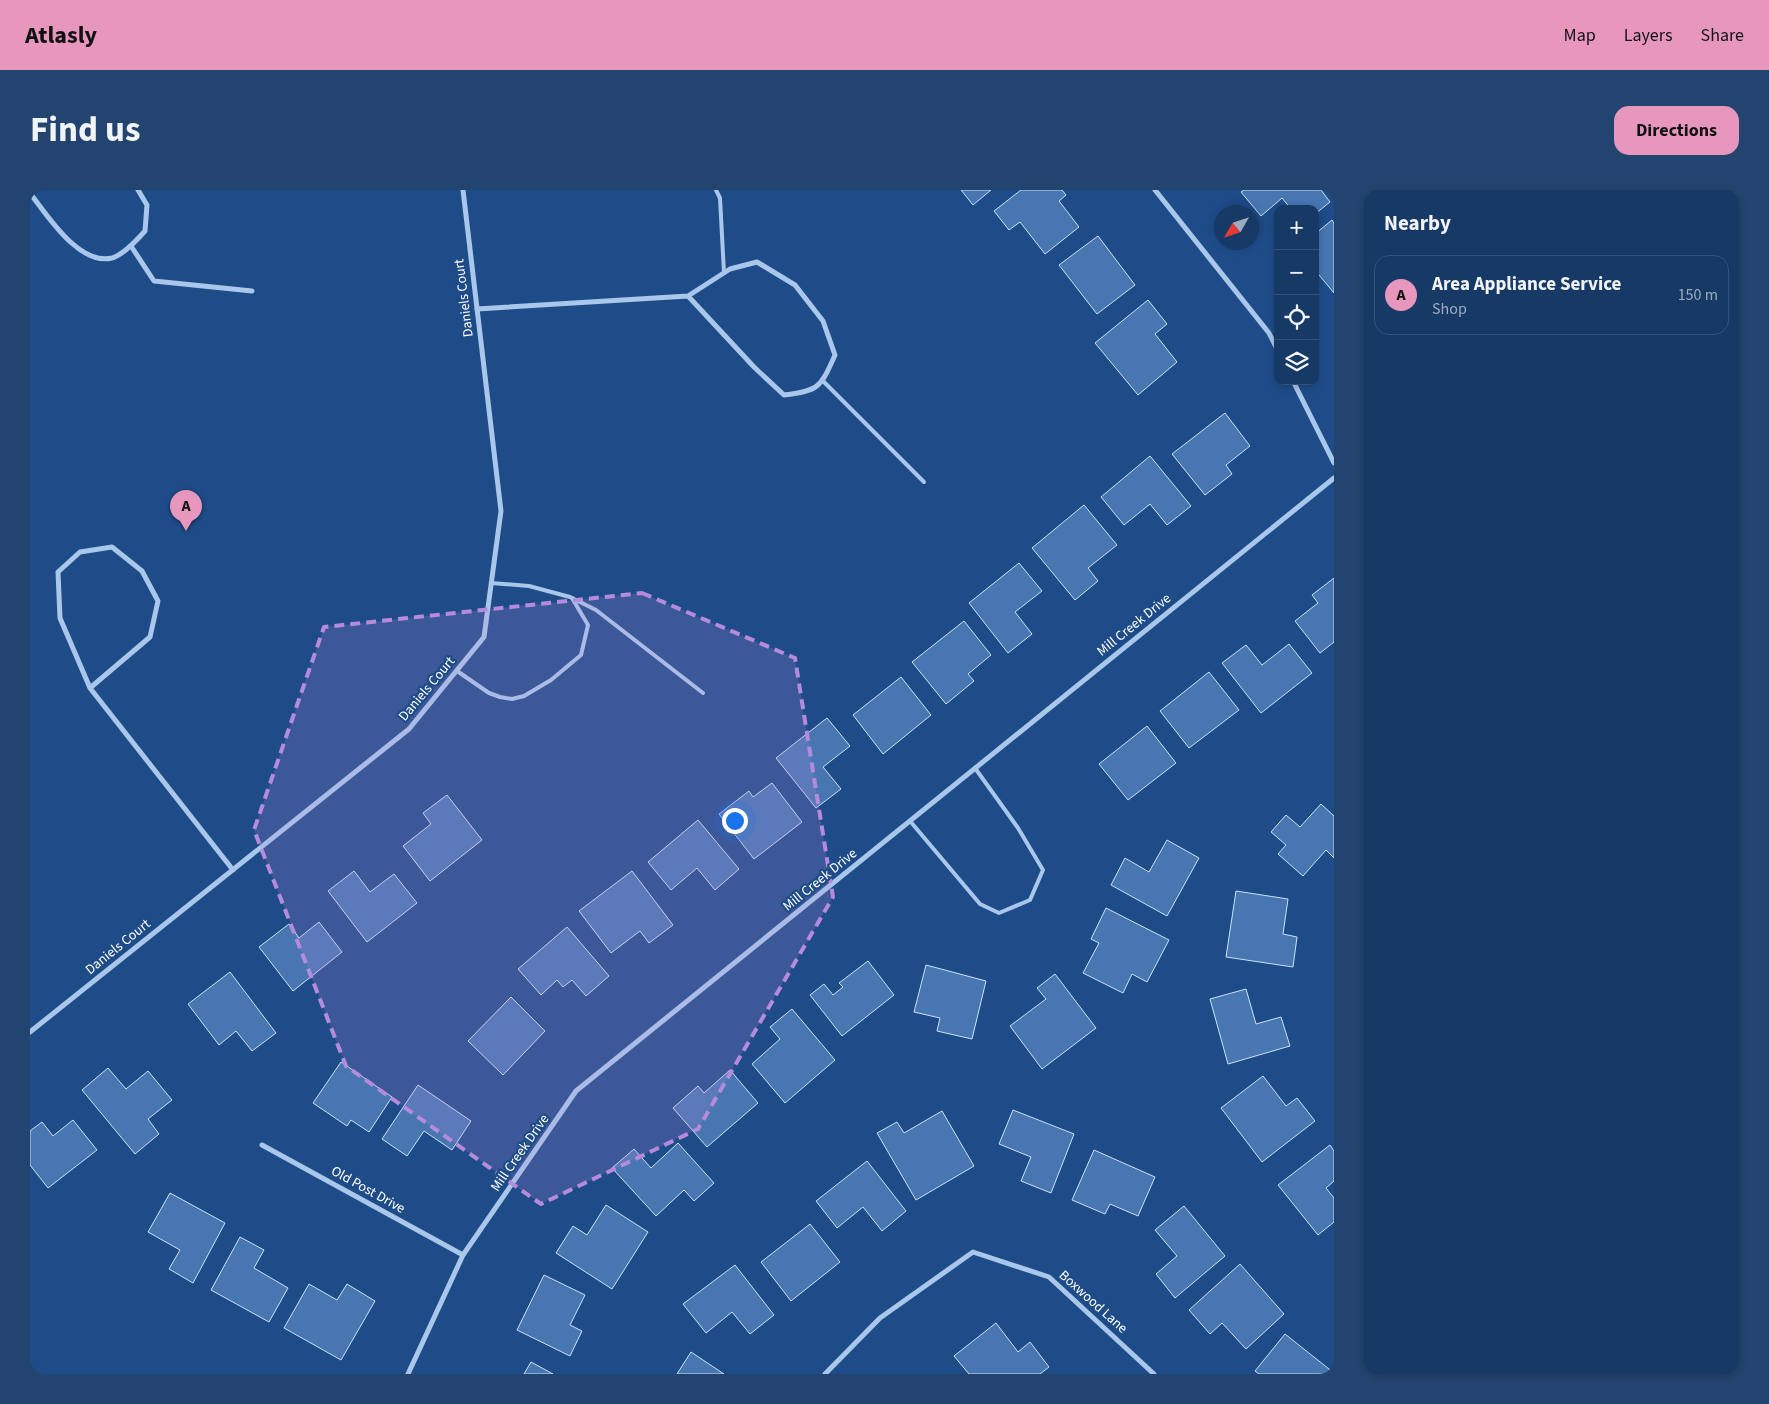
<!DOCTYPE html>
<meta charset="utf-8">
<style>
body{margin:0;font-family:"Source Sans 3",sans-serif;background:#23446f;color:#f1f3f6}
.controls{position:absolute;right:15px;top:15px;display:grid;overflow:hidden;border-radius:10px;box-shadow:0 2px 8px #0003}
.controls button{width:45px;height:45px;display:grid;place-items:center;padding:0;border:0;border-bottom:1px solid #35537a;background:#163966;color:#f1f3f6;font:25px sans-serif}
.compass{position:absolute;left:1184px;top:15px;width:45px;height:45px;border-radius:50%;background:#163966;box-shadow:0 2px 8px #0003;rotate:231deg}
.you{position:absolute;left:704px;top:630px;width:18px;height:18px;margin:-12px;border:4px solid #fff;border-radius:50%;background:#1a73e8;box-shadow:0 0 0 8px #1a73e833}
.badge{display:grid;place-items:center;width:32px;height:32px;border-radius:50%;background:#e797bd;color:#111;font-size:16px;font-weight:700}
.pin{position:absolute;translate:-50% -41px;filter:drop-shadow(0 1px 2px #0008)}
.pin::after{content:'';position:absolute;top:26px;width:18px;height:15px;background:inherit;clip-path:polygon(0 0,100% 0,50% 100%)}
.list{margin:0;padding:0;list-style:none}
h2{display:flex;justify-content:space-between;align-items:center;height:65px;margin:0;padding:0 20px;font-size:21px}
h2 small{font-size:16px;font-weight:400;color:#9eacbf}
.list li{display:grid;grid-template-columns:32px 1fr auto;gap:15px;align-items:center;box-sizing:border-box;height:80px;margin:0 10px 10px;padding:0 10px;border:1px solid #35537a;border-radius:15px}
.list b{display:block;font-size:19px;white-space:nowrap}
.list p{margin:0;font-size:16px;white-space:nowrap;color:#9eacbf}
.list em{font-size:16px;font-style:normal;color:#9eacbf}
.icon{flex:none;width:28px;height:28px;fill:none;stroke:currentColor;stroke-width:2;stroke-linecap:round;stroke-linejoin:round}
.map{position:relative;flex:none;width:1304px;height:1184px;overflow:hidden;border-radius:15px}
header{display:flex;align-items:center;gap:30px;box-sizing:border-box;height:70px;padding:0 25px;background:#e797bd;color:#111}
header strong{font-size:24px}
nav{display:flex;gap:28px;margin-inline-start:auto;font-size:18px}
.intro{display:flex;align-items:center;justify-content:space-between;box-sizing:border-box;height:120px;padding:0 30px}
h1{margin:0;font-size:35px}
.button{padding:12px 22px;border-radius:15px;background:#e797bd;color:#111;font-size:18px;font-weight:700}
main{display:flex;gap:30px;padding:0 30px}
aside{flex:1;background:#163966;border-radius:15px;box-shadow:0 2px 8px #0003}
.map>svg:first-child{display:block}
.building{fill:#4776b1;stroke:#cee1f8}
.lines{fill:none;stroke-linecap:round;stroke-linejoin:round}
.lane{stroke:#a9c7eb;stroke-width:4}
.street{stroke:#a9c7eb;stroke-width:5}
.marked{fill:#b68bdc;fill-opacity:0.2;stroke:#b68bdc;stroke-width:4;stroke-dasharray:10 6;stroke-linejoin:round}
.labels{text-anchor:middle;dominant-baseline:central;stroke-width:4.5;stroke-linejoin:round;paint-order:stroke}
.street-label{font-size:14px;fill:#fff;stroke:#1e4c88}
</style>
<header>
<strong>Atlasly</strong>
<nav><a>Map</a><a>Layers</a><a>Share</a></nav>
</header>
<div class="intro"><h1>Find us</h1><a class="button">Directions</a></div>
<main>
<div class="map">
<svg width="1304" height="1184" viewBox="0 0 1304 1184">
<rect width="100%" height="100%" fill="#1e4c88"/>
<!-- building -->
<g class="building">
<polygon points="931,0 961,0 943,15"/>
<polygon points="991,0 1032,0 1036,5 1029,11 1049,37 1015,64 990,32 979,40 964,21"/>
<polygon points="1214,0 1291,0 1300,12 1285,24 1285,19 1261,19 1252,8 1231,26 1211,2"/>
<polygon points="1302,30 1304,33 1304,103 1289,85 1285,88 1285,44"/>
<polygon points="1068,46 1105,95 1067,124 1029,75"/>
<polygon points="1118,110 1137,134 1125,144 1147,172 1108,205 1065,153"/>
<polygon points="1195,223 1220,256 1196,275 1202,284 1175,305 1142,264"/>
<polygon points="1120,266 1161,316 1137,335 1120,314 1094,335 1071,307"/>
<polygon points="1054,315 1087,355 1058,378 1068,391 1045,410 1002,358"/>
<polygon points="989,373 1012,401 985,422 1002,444 978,463 939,413"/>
<polygon points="1304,388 1304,452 1290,463 1265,431 1288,413 1282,405"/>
<polygon points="934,431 961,465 938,484 944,491 916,514 882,472"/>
<polygon points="1259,454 1282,483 1231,523 1192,473 1216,455 1232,475"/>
<polygon points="1179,482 1209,520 1159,558 1130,521"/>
<polygon points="871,487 901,525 853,564 823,525"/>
<polygon points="797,528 820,556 793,577 811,599 786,618 746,568"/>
<polygon points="1117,536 1146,573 1098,610 1069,574"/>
<polygon points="742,593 772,632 724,669 689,624 719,601 723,607"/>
<polygon points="417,605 452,650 400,691 373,656 401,634 393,623"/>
<polygon points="1291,614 1304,626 1304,668 1296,660 1273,686 1248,664 1256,655 1241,642 1256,625 1270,637"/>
<polygon points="668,630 709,679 685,700 667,678 641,700 618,672"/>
<polygon points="1137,650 1169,668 1137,726 1081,695 1095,668 1119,682"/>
<polygon points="324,681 340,702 364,684 387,713 337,752 298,701"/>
<polygon points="602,681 643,735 619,753 610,741 581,763 549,721"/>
<polygon points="1206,701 1258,709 1253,744 1267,747 1263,777 1196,767"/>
<polygon points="1076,718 1139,750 1117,792 1102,784 1093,803 1053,783 1069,753 1061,749"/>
<polygon points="289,732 312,762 263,801 229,757 259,734 269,748"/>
<polygon points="537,737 579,786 556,806 542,790 533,797 527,790 511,805 488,779"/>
<polygon points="838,771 864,805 812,846 780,805 794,794 803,805 813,797 809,793"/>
<polygon points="896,775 956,791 942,849 907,841 910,828 884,822"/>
<polygon points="200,782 246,843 222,861 206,841 189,855 158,814"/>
<polygon points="1025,784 1066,838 1012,879 980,836 1016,809 1007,798"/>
<polygon points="1216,799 1226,834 1251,827 1260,856 1198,874 1180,809"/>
<polygon points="481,807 515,841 473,885 438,851"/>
<polygon points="762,819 805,870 755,913 722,874 750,849 740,837"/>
<polygon points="311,872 362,907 339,942 321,930 317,936 283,913"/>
<polygon points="78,878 96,899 118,881 142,910 118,929 129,944 105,964 52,900"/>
<polygon points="700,880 728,913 677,957 643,918 668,896 674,903"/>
<polygon points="1233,886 1256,916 1267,908 1285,931 1232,972 1191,918"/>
<polygon points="388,895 441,931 422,960 394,941 377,966 352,949"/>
<polygon points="983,920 1044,944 1021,1003 991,991 1001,967 969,954"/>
<polygon points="912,921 944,976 886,1010 847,943 867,932 874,943"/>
<polygon points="43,930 67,960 18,998 0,975 0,941 12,932 23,946"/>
<polygon points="648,953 684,993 664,1011 654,1000 626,1026 582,978 604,959 621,978"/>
<polygon points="1300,955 1304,961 1304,991 1296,998 1304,1008 1304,1032 1288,1045 1248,995"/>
<polygon points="1064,960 1125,987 1108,1026 1080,1014 1075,1024 1042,1010"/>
<polygon points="837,971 876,1021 852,1041 833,1017 807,1038 786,1011"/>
<polygon points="140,1003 195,1033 163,1093 139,1079 150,1060 118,1042"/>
<polygon points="576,1015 618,1042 582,1099 526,1063 543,1036 557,1045"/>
<polygon points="1154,1016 1195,1066 1145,1108 1126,1084 1147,1066 1125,1040"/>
<polygon points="780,1034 810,1072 761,1111 731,1072"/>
<polygon points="210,1047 234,1060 224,1078 258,1098 239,1132 181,1100"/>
<polygon points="1210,1074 1254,1124 1216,1159 1192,1133 1180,1144 1159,1120"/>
<polygon points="705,1075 744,1125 720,1144 702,1122 676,1143 653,1114"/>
<polygon points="514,1085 555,1105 540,1135 552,1141 540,1166 487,1140"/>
<polygon points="279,1094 307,1110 317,1094 345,1111 311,1170 254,1138"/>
<polygon points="966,1133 988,1162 1000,1152 1019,1177 1010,1184 939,1184 924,1166"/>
<polygon points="1255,1144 1304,1183 1303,1184 1229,1184 1225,1181"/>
<polygon points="661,1162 694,1184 647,1184"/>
<polygon points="501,1172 523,1184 494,1184"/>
</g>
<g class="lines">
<!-- lane -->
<g class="lane">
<polyline points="686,0 690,8 694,83"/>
<polyline points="793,191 894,292"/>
<polyline points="461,393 499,396 540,407 566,420 673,503"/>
<polyline points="427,481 459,503 470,507 482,509 494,506 521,490 551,465 558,435 542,408"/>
<polyline points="880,631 950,714 969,723 1000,710 1013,680 988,638 945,578"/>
</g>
<!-- street -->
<g class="street">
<polyline points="1125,0 1239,143 1248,161"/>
<path d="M0,3C17,25 49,76 82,68C93,65 107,50 115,41L117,15L108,0"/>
<polyline points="101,56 124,91 222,101"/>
<path d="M447,119L658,106L724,177L754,205C790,201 791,196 805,165L793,131L765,95L727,72L700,79L658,106"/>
<polyline points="1263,191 1304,273"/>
<polyline points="60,498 120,447 128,411 112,381 82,357 50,362 28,382 30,428 60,498 203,680"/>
<polyline points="0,842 379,539 454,447 471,321 433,0"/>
<polyline points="232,955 433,1065"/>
<polyline points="378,1184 433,1065 546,901 1304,288"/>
<polyline points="795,1184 850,1128 943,1062 1019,1087 1124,1184"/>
</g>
</g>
<!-- marked area -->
<path class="marked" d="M612,403L765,468L803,707L668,939L511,1014L316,876L224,640L294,437Z"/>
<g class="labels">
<!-- street labels -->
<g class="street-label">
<text transform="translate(434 108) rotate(-97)">Daniels Court</text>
<text transform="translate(1104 435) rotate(-39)">Mill Creek Drive</text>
<text transform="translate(397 499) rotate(-50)">Daniels Court</text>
<text transform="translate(790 690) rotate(-39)">Mill Creek Drive</text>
<text transform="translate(88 757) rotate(-39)">Daniels Court</text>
<text transform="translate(490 963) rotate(-55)">Mill Creek Drive</text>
<text transform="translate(338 1000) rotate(29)">Old Post Drive</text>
<text transform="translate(1063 1112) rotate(42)">Boxwood Lane</text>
</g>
</g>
</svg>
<div class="controls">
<button>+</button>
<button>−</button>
<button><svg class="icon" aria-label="locate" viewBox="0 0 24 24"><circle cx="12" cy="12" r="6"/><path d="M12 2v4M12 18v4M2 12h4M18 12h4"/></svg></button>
<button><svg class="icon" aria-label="layers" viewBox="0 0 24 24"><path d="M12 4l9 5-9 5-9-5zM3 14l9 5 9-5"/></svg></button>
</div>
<svg class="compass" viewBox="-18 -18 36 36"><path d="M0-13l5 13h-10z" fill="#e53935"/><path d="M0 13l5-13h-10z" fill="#9eacbf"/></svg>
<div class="you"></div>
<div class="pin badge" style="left:156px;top:341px">A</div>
</div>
<aside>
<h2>Nearby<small></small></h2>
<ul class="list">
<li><span class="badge">A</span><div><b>Area Appliance Service</b><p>Shop</p></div><em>150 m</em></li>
</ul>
</aside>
</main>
